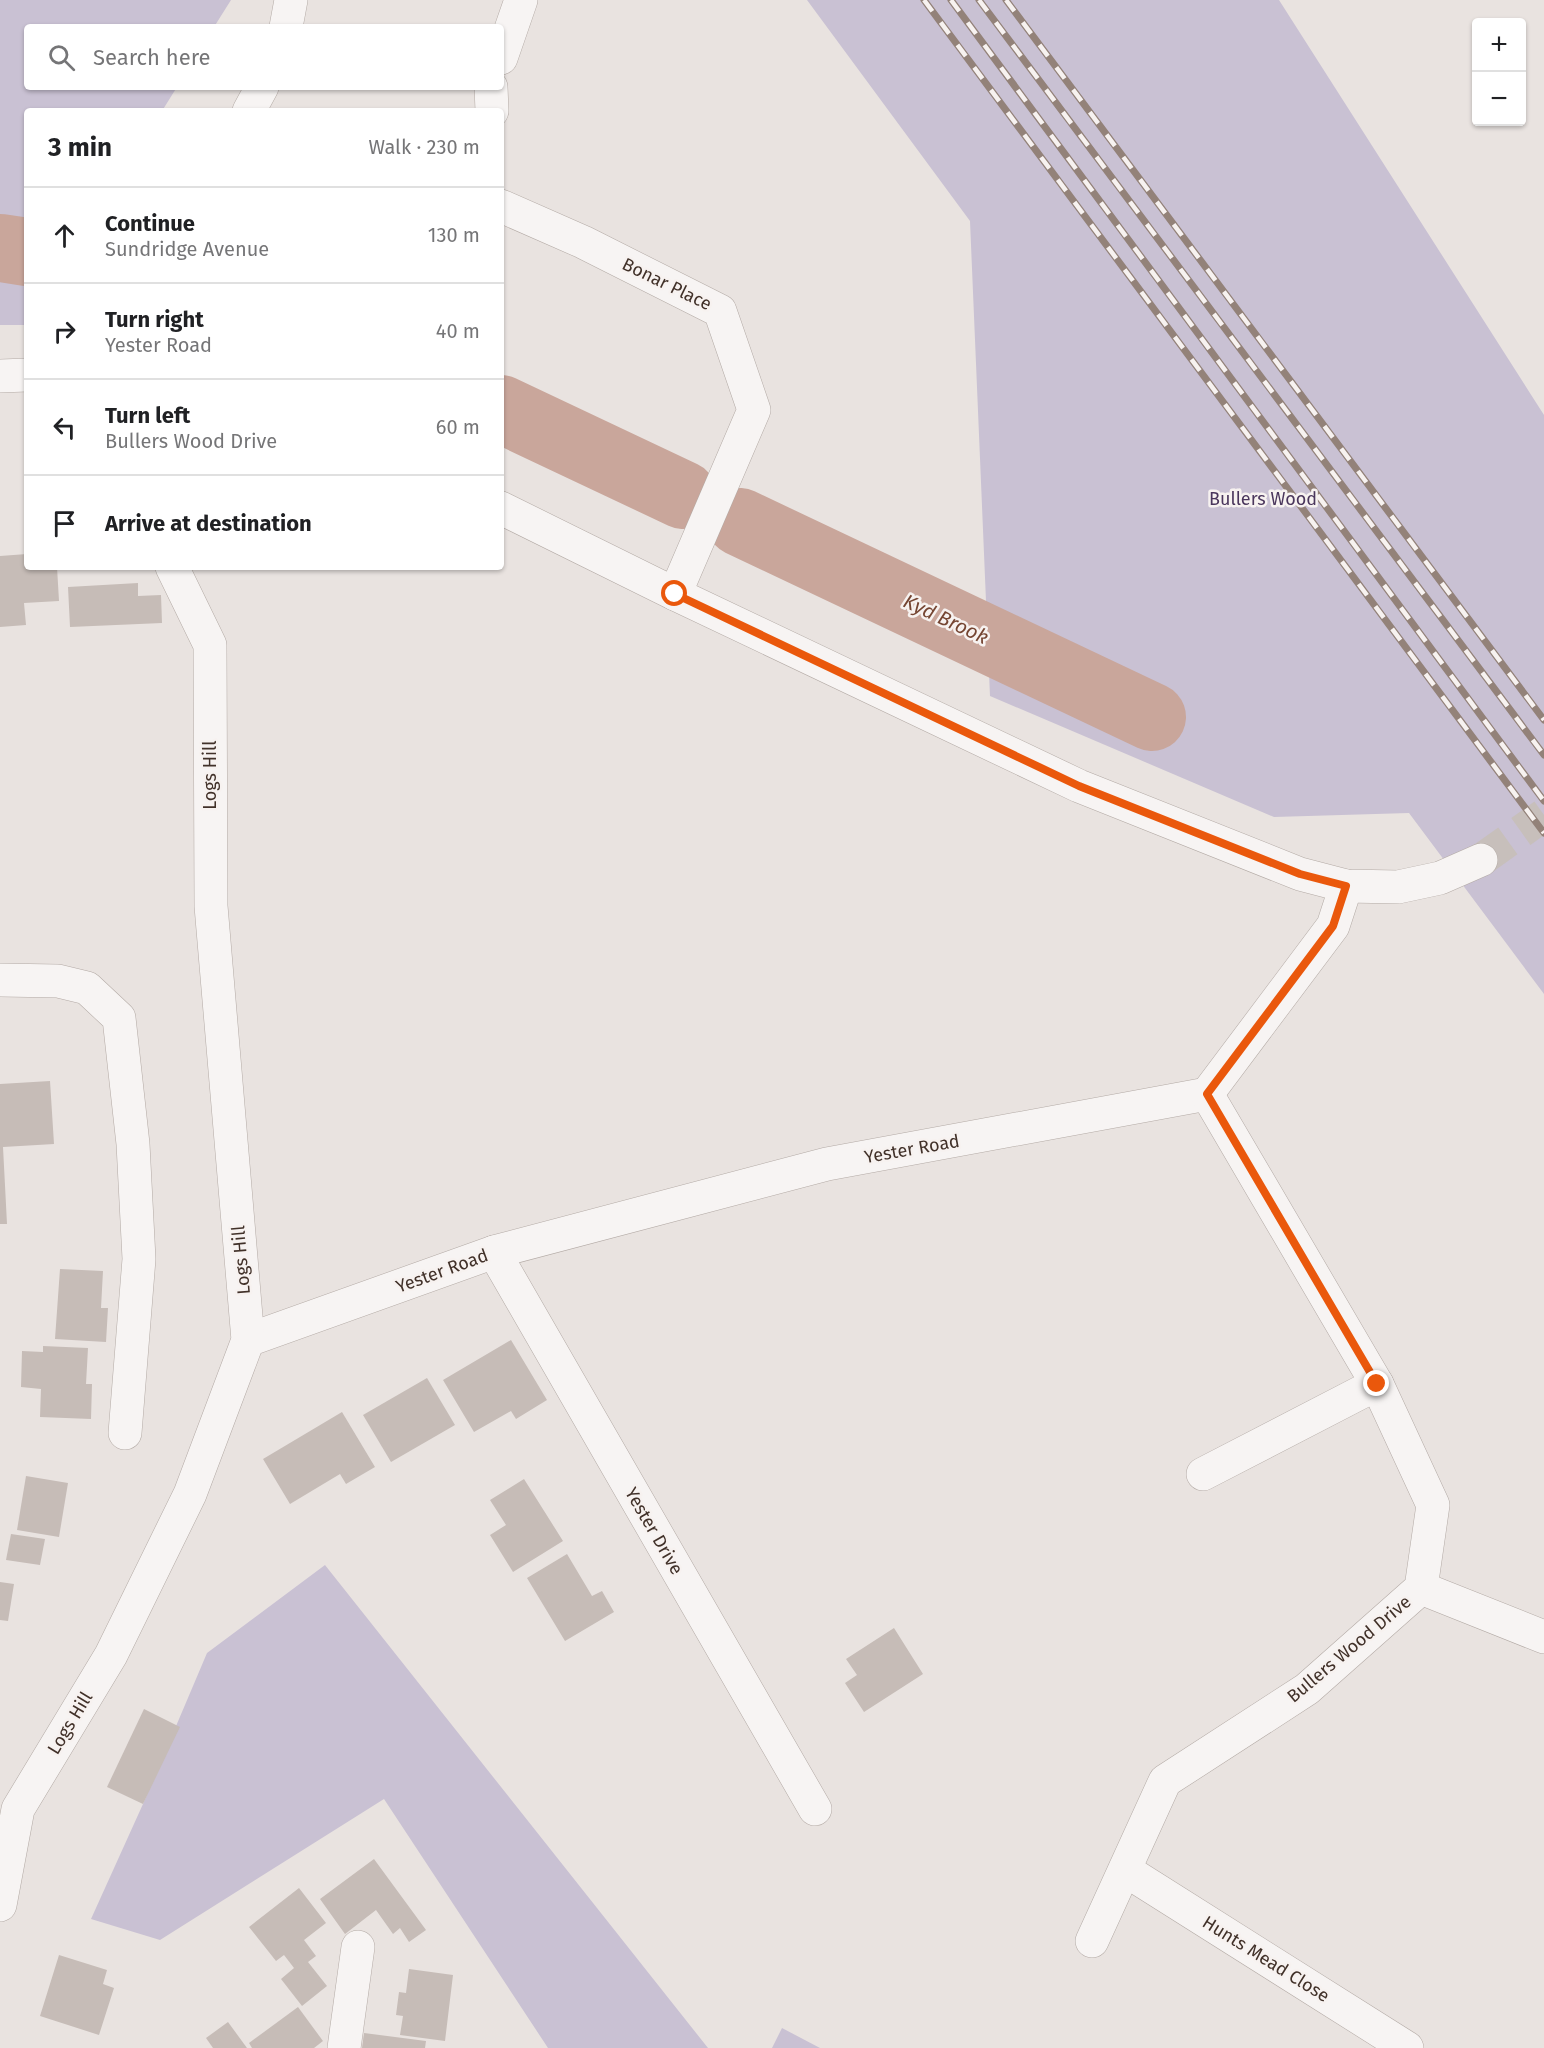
<!DOCTYPE html>
<meta charset="utf-8">
<style>
body{margin:0;font-family:"Fira Sans",sans-serif;background:#f2f2f2;color:#202124}
.controls{position:absolute;right:18px;top:18px;display:grid;overflow:hidden;border-radius:6px;box-shadow:0 2px 4px #0004}
.controls button{width:54px;height:54px;display:grid;place-items:center;padding:0;border:0;border-bottom:2px solid #e0e0e0;background:#fff;color:#202124;font:30px sans-serif}
.stop{position:absolute;width:18px;height:18px;margin:-14px;border:4px solid #ea580c;border-radius:50%;background:#fff}
.stop.end{background:#ea580c;border-color:#fff;box-shadow:0 2px 6px #0008}
.list{margin:0;padding:0;list-style:none}
h2{display:flex;justify-content:space-between;align-items:center;height:78px;margin:0;padding:0 24px;font-size:26px}
h2 small{font-size:20px;font-weight:400;color:#757577}
.list li{display:grid;grid-template-columns:39px 1fr auto;gap:18px;align-items:center;box-sizing:border-box;height:96px;padding:0 24px;border-top:2px solid #e0e0e0}
.list b{display:block;font-size:22px;white-space:nowrap}
.list p{margin:0;font-size:20px;white-space:nowrap;color:#757577}
.list em{font-size:20px;font-style:normal;color:#757577}
.icon{flex:none;width:33px;height:33px;fill:none;stroke:currentColor;stroke-width:2;stroke-linecap:round;stroke-linejoin:round}
.map{position:relative;flex:none;width:1544px;height:2048px;overflow:hidden}
.search{position:absolute;background:#fff;box-shadow:0 2px 4px #0004;left:24px;top:24px;width:480px;height:66px;display:flex;align-items:center;gap:15px;box-sizing:border-box;padding:0 21px;border-radius:6px;color:#757577;font-size:22px}
.panel{position:absolute;background:#fff;box-shadow:0 2px 4px #0004;left:24px;top:108px;width:480px;height:462px;border-radius:6px}
.map>svg:first-child{display:block}
.green{fill:#c9c1d3}
.lines{fill:none;stroke-linecap:round;stroke-linejoin:round}
.river{stroke:#c9a69b;stroke-width:68}
.building{fill:#c6bcb7}
.minor-tunnel{stroke:#c7bfbb;stroke-width:33;stroke-dasharray:33 16;stroke-linecap:butt}
.minor-casing{stroke:#b3aaa5;stroke-width:34}
.minor{stroke:#f7f4f3;stroke-width:33}
.rail-casing{stroke:#938279;stroke-width:7}
.rail{stroke:#f7f2f0;stroke-width:4.5;stroke-dasharray:14;stroke-linecap:butt}
.route{stroke:#ea580c;stroke-width:8}
.labels{text-anchor:middle;dominant-baseline:central;stroke-width:5;stroke-linejoin:round;paint-order:stroke}
.street-label{font-size:18px;fill:#413129;stroke:#f7f2f0}
.park-label{font-size:18px;fill:#4a365c;stroke:#f7f2f0}
.water-label{font-size:20px;font-style:italic;fill:#754532;stroke:#f7f2f0}
</style>
<div class="map">
<svg width="1544" height="2048" viewBox="0 0 1544 2048">
<rect width="100%" height="100%" fill="#e9e3e0"/>
<!-- green -->
<g class="green">
<polygon points="0,0 231,0 214,27 27,27 27,87 177,87 162,111 27,111 27,325 0,325"/>
<polygon points="807,0 1279,0 1544,415 1544,994 1409,813 1274,817 990,696 970,221"/>
<polygon points="325,1565 708,2048 548,2048 384,1799 160,1940 91,1919 143,1804 207,1653"/>
<polygon points="782,2028 820,2048 772,2048"/>
</g>
<g class="lines">
<!-- river -->
<g class="river">
<polyline points="0,248 27,252"/>
<polyline points="501,409 683,495"/>
<polyline points="740,522 1152,717"/>
</g>
</g>
<!-- building -->
<g class="building">
<polygon points="27,554 27,567 57,567 59,601 24,603 26,625 0,627 0,556"/>
<polygon points="138,583 138,596 161,595 162,623 70,627 68,587"/>
<polygon points="50,1081 54,1144 3,1147 7,1224 0,1224 0,1084"/>
<polygon points="60,1269 103,1271 101,1308 108,1308 106,1342 55,1339"/>
<polygon points="511,1340 547,1400 516,1419 511,1411 474,1432 443,1380"/>
<polygon points="43,1346 88,1348 86,1384 92,1384 91,1419 40,1417 41,1389 21,1387 22,1351 43,1352"/>
<polygon points="427,1378 455,1425 391,1462 363,1415"/>
<polygon points="342,1412 375,1467 346,1484 340,1474 290,1504 263,1459"/>
<polygon points="26,1476 68,1483 59,1537 17,1530"/>
<polygon points="524,1479 563,1541 513,1572 490,1535 506,1525 490,1500"/>
<polygon points="11,1534 45,1539 40,1565 6,1560"/>
<polygon points="567,1554 592,1596 602,1591 614,1612 565,1641 527,1578"/>
<polygon points="0,1582 14,1584 8,1621 0,1620"/>
<polygon points="894,1628 923,1674 864,1712 845,1683 857,1675 846,1659"/>
<polygon points="144,1709 180,1727 143,1804 107,1787"/>
<polygon points="374,1859 426,1930 409,1942 400,1928 393,1934 376,1910 345,1934 320,1899"/>
<polygon points="299,1888 326,1923 304,1940 316,1956 308,1962 327,1986 302,2006 281,1979 294,1968 284,1955 276,1961 249,1927"/>
<polygon points="59,1955 107,1970 103,1984 114,1988 99,2035 40,2016"/>
<polygon points="409,1969 453,1975 445,2041 400,2035 403,2016 396,2015 399,1992 406,1993"/>
<polygon points="298,2007 323,2041 314,2048 252,2048 249,2043"/>
<polygon points="228,2022 247,2048 213,2048 206,2038"/>
<polygon points="364,2033 426,2041 425,2048 362,2048"/>
</g>
<g class="lines">
<!-- minor-tunnel -->
<polyline class="minor-tunnel" points="1481,860 1544,815"/>
<!-- minor casing -->
<g class="minor-casing">
<g id="minor">
<polyline points="286,27 291,0"/>
<polyline points="501,58 521,0"/>
<polyline points="491,87 492,111"/>
<polyline points="249,111 262,87"/>
<polyline points="501,206 583,242 720,311 754,410 675,594"/>
<polyline points="0,376 27,375"/>
<polyline points="501,508 675,594 1079,786 1300,874 1346,886 1398,887 1440,878 1481,860"/>
<polyline points="0,980 58,981 87,988 119,1018 133,1144 139,1259 125,1433"/>
<polyline points="494,1252 815,1809"/>
<polyline points="248,1340 494,1252 827,1164 1207,1094 1333,926 1346,886"/>
<polyline points="1203,1474 1377,1384"/>
<polyline points="1421,1588 1544,1637"/>
<polyline points="1125,1870 1407,2048"/>
<polyline points="0,1905 18,1809 111,1655 190,1494 248,1340 211,906 210,645 172,567"/>
<polyline points="1092,1941 1165,1781 1307,1689 1421,1588 1433,1505 1377,1384 1207,1094"/>
<polyline points="344,2048 358,1947"/>
</g>
</g>
<!-- minor -->
<use href="#minor" class="minor"/>
<!-- rail casing -->
<g class="rail-casing">
<g id="rail">
<polyline points="924,0 1544,833"/>
<polyline points="951,0 1544,801"/>
<polyline points="979,0 1544,755"/>
<polyline points="1006,0 1544,720"/>
</g>
</g>
<!-- rail -->
<use href="#rail" class="rail"/>
</g>
<g class="lines">
<!-- route -->
<polyline class="route" points="675,594 1079,786 1300,874 1346,886 1333,926 1207,1094 1377,1384"/>
</g>
<g class="labels">
<!-- street labels -->
<g class="street-label">
<text transform="translate(667 284) rotate(26)">Bonar Place</text>
<text transform="translate(210 775) rotate(-90)">Logs Hill</text>
<text transform="translate(912 1149) rotate(-10)">Yester Road</text>
<text transform="translate(241 1260) rotate(-95)">Logs Hill</text>
<text transform="translate(442 1271) rotate(-20)">Yester Road</text>
<text transform="translate(654 1531) rotate(60)">Yester Drive</text>
<text transform="translate(1349 1649) rotate(-40)">Bullers Wood Drive</text>
<text transform="translate(70 1723) rotate(-59)">Logs Hill</text>
<text transform="translate(1266 1959) rotate(32)">Hunts Mead Close</text>
</g>
<!-- park labels -->
<g class="park-label">
<text x="1263" y="499">Bullers Wood</text>
</g>
<!-- water labels -->
<g class="water-label">
<text transform="translate(946 619) rotate(25)">Kyd Brook</text>
</g>
</g>
</svg>
<div class="controls">
<button>+</button>
<button>−</button>
</div>
<div class="stop" style="left:675px;top:594px"></div>
<div class="stop end" style="left:1377px;top:1384px"></div>
<div class="search"><svg class="icon" aria-label="search" viewBox="0 0 24 24"><circle cx="10" cy="10" r="6"/><path d="M15 15l6 6"/></svg>Search here</div>
<section class="panel">
<h2>3 min<small>Walk · 230 m</small></h2>
<ul class="list">
<li><svg class="icon" aria-label="ahead" viewBox="0 0 24 24"><path d="M12 20V5M6 11l6-6 6 6"/></svg><div><b>Continue</b><p>Sundridge Avenue</p></div><em>130 m</em></li>
<li><svg class="icon" aria-label="right" viewBox="0 0 24 24"><path d="M7 20v-9h11M14 6l5 5-5 5"/></svg><div><b>Turn right</b><p>Yester Road</p></div><em>40 m</em></li>
<li><svg class="icon" aria-label="left" viewBox="0 0 24 24"><path d="M17 20v-9H6M10 6l-5 5 5 5"/></svg><div><b>Turn left</b><p>Bullers Wood Drive</p></div><em>60 m</em></li>
<li><svg class="icon" aria-label="arrive" viewBox="0 0 24 24"><path d="M6 21V4h12l-3 4 3 4H6"/></svg><div><b>Arrive at destination</b></div></li>
</ul>
</section>
</div>
